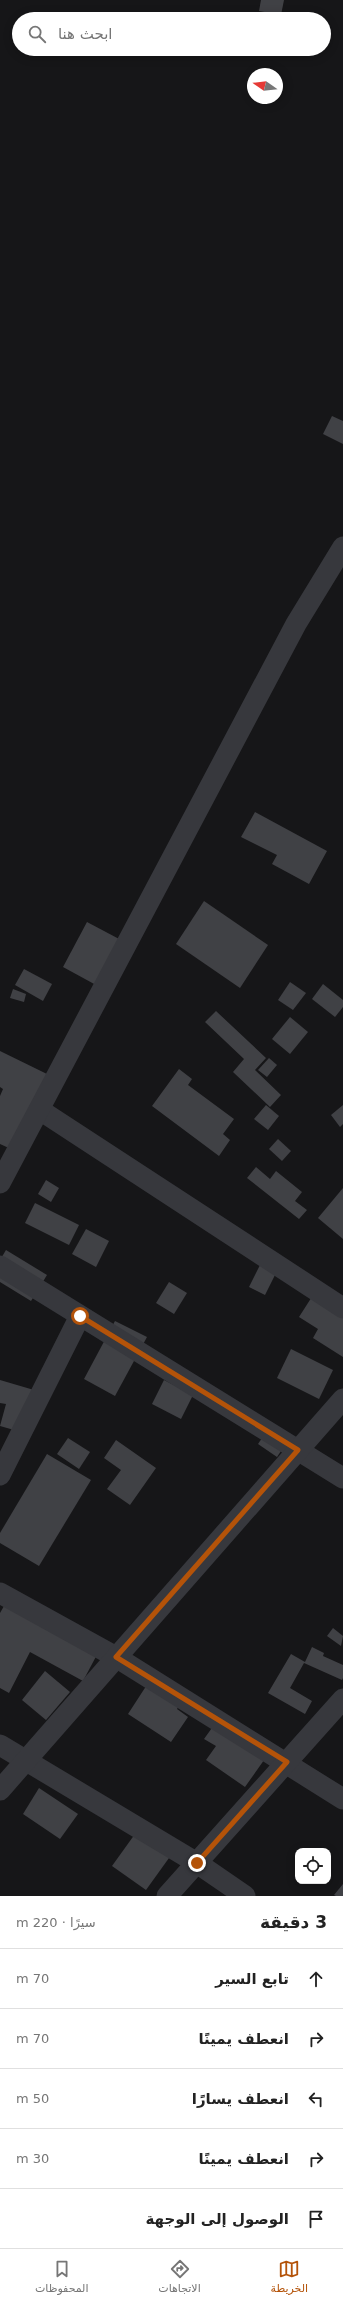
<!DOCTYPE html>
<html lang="ar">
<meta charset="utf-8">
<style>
body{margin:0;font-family:"DejaVu Sans","Noto Sans Arabic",sans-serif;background:#f6f6f6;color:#222;direction:rtl}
.controls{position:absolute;right:12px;bottom:12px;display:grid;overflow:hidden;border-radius:8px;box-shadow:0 2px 10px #0003}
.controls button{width:36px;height:36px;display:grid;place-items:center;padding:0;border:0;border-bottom:1px solid #e0e0e0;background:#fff;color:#222;font:20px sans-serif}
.compass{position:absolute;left:247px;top:68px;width:36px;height:36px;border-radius:50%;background:#fff;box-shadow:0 2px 10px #0003;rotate:284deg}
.stop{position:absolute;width:12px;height:12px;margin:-9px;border:3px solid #b45309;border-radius:50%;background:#fff}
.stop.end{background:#b45309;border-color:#fff;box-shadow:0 1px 4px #0008}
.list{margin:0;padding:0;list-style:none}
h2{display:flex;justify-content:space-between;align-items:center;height:52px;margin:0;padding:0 16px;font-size:17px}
h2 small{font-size:13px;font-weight:400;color:#767676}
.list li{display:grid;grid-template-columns:26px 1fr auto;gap:12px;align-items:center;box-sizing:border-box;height:60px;padding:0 16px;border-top:1px solid #e0e0e0}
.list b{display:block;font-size:15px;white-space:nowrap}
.list em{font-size:13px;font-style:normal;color:#767676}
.icon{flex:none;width:22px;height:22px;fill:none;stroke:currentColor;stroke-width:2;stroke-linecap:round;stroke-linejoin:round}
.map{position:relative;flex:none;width:343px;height:1896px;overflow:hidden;direction:ltr}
.search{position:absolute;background:#fff;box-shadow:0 2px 10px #0003;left:12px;right:12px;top:12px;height:44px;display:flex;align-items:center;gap:10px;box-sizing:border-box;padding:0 14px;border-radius:22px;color:#767676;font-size:15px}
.sheet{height:352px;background:#fff}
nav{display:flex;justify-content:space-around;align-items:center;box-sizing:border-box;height:56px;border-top:1px solid #e0e0e0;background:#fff;font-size:11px;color:#767676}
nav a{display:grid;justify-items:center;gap:2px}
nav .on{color:#b45309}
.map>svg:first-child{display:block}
.building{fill:#404145}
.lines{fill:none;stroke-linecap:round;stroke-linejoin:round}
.street{stroke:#37383d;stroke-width:21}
.route{stroke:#b45309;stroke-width:5}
</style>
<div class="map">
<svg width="343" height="1896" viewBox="0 0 343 1896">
<rect width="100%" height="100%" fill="#161618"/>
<!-- building -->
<g class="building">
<polygon points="261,0 284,0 281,15 259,11"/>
<polygon points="332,416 343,421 343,444 323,434"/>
<polygon points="255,812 327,851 309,884 272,864 277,855 241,837"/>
<polygon points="204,901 268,945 240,988 176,944"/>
<polygon points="87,922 121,940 96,985 63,967"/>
<polygon points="24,969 52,984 43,1001 15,985"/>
<polygon points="290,982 306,993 293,1010 278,1000"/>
<polygon points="323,984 343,1000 343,1007 335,1017 312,999"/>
<polygon points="13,989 26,994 24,1002 10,998"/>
<polygon points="216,1011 266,1058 255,1070 281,1095 270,1107 233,1072 244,1059 205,1022"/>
<polygon points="290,1017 308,1032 290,1054 272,1039"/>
<polygon points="0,1051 47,1074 11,1149 0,1144 0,1096 3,1089 0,1087"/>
<polygon points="269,1058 277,1065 267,1077 258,1070"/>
<polygon points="179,1069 192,1079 188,1085 234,1119 223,1134 230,1140 219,1156 152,1106"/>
<polygon points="266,1105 279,1116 268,1130 254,1119"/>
<polygon points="343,1105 343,1124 340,1127 331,1115"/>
<polygon points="278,1139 291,1151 282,1161 269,1149"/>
<polygon points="256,1167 270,1179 276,1171 302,1192 295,1201 307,1210 299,1219 247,1178"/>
<polygon points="46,1180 59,1188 51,1202 38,1194"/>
<polygon points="343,1188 343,1239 318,1218"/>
<polygon points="35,1203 79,1225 69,1245 25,1223"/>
<polygon points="86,1229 109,1241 96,1267 72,1254"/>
<polygon points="6,1250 47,1275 31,1301 0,1282 0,1260"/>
<polygon points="266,1253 282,1261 265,1295 249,1287"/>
<polygon points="169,1282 187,1293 174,1314 156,1303"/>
<polygon points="315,1292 343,1309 343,1357 313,1338 318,1329 299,1317"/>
<polygon points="115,1321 147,1337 115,1396 84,1379"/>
<polygon points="291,1349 333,1370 319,1399 277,1378"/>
<polygon points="0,1380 34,1390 21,1432 0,1426 6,1404 0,1403"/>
<polygon points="164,1380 193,1395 181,1419 152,1404"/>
<polygon points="270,1426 289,1439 277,1457 258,1444"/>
<polygon points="68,1438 90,1452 79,1469 57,1454"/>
<polygon points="116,1440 156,1468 130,1505 107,1489 121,1470 104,1458"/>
<polygon points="47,1454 91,1480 39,1566 0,1543 0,1533"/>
<polygon points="8,1599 100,1649 83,1681 30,1652 9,1693 0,1688 0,1613"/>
<polygon points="333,1628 343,1636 341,1646 327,1636"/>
<polygon points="312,1647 324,1653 323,1656 343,1665 343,1678 342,1680 304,1663 290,1688 312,1701 305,1714 268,1693 291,1654 305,1662"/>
<polygon points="45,1671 70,1692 46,1720 22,1700"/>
<polygon points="152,1677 184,1698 177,1709 188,1717 171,1742 128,1714"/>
<polygon points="214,1725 274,1746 245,1787 206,1760 216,1746 204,1739"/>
<polygon points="39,1788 78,1814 60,1839 23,1814"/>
<polygon points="140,1827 174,1851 146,1890 112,1866"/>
<polygon points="343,1884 343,1896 336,1896 334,1895"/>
</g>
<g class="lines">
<!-- street -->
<g class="street">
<polyline points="40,1110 343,1308"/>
<polyline points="0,1183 296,624 343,547"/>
<polyline points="0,1266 343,1478"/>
<polyline points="0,1475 80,1316"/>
<polyline points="0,1593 116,1657 343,1799"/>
<polyline points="0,1745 197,1863 245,1896"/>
<polyline points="0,1790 343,1399"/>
<polyline points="167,1896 343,1699"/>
</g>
</g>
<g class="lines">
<!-- route -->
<polyline class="route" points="80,1316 298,1450 116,1657 287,1762 197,1863"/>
</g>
</svg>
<div class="controls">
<button><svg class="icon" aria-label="locate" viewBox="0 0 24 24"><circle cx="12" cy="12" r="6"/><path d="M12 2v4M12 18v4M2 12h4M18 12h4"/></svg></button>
</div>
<svg class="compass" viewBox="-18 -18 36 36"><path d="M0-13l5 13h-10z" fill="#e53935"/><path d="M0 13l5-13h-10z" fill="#767676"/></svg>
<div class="stop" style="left:80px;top:1316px"></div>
<div class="stop end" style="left:197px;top:1863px"></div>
<div class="search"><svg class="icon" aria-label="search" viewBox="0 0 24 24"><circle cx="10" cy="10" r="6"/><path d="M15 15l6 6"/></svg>ابحث هنا</div>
</div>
<section class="sheet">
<h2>3 دقيقة<small>سيرًا · 220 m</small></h2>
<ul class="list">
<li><svg class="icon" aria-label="ahead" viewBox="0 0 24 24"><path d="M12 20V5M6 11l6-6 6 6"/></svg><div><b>تابع السير</b></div><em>70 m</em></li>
<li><svg class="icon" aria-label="right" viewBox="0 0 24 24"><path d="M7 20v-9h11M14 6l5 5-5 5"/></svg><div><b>انعطف يمينًا</b></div><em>70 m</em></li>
<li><svg class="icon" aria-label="left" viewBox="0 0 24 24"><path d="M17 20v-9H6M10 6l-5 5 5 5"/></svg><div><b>انعطف يسارًا</b></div><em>50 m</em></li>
<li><svg class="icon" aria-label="right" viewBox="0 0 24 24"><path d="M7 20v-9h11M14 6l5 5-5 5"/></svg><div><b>انعطف يمينًا</b></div><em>30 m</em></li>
<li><svg class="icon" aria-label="arrive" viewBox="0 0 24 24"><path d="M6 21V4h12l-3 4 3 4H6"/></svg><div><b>الوصول إلى الوجهة</b></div></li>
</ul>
</section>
<nav>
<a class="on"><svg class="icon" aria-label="map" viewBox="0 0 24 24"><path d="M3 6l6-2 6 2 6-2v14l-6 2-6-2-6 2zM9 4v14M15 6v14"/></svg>الخريطة</a>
<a><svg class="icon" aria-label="directions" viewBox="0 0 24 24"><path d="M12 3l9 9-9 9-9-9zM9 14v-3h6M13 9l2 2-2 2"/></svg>الاتجاهات</a>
<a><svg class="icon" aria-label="saved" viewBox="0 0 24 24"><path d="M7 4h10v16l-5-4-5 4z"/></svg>المحفوظات</a>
</nav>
